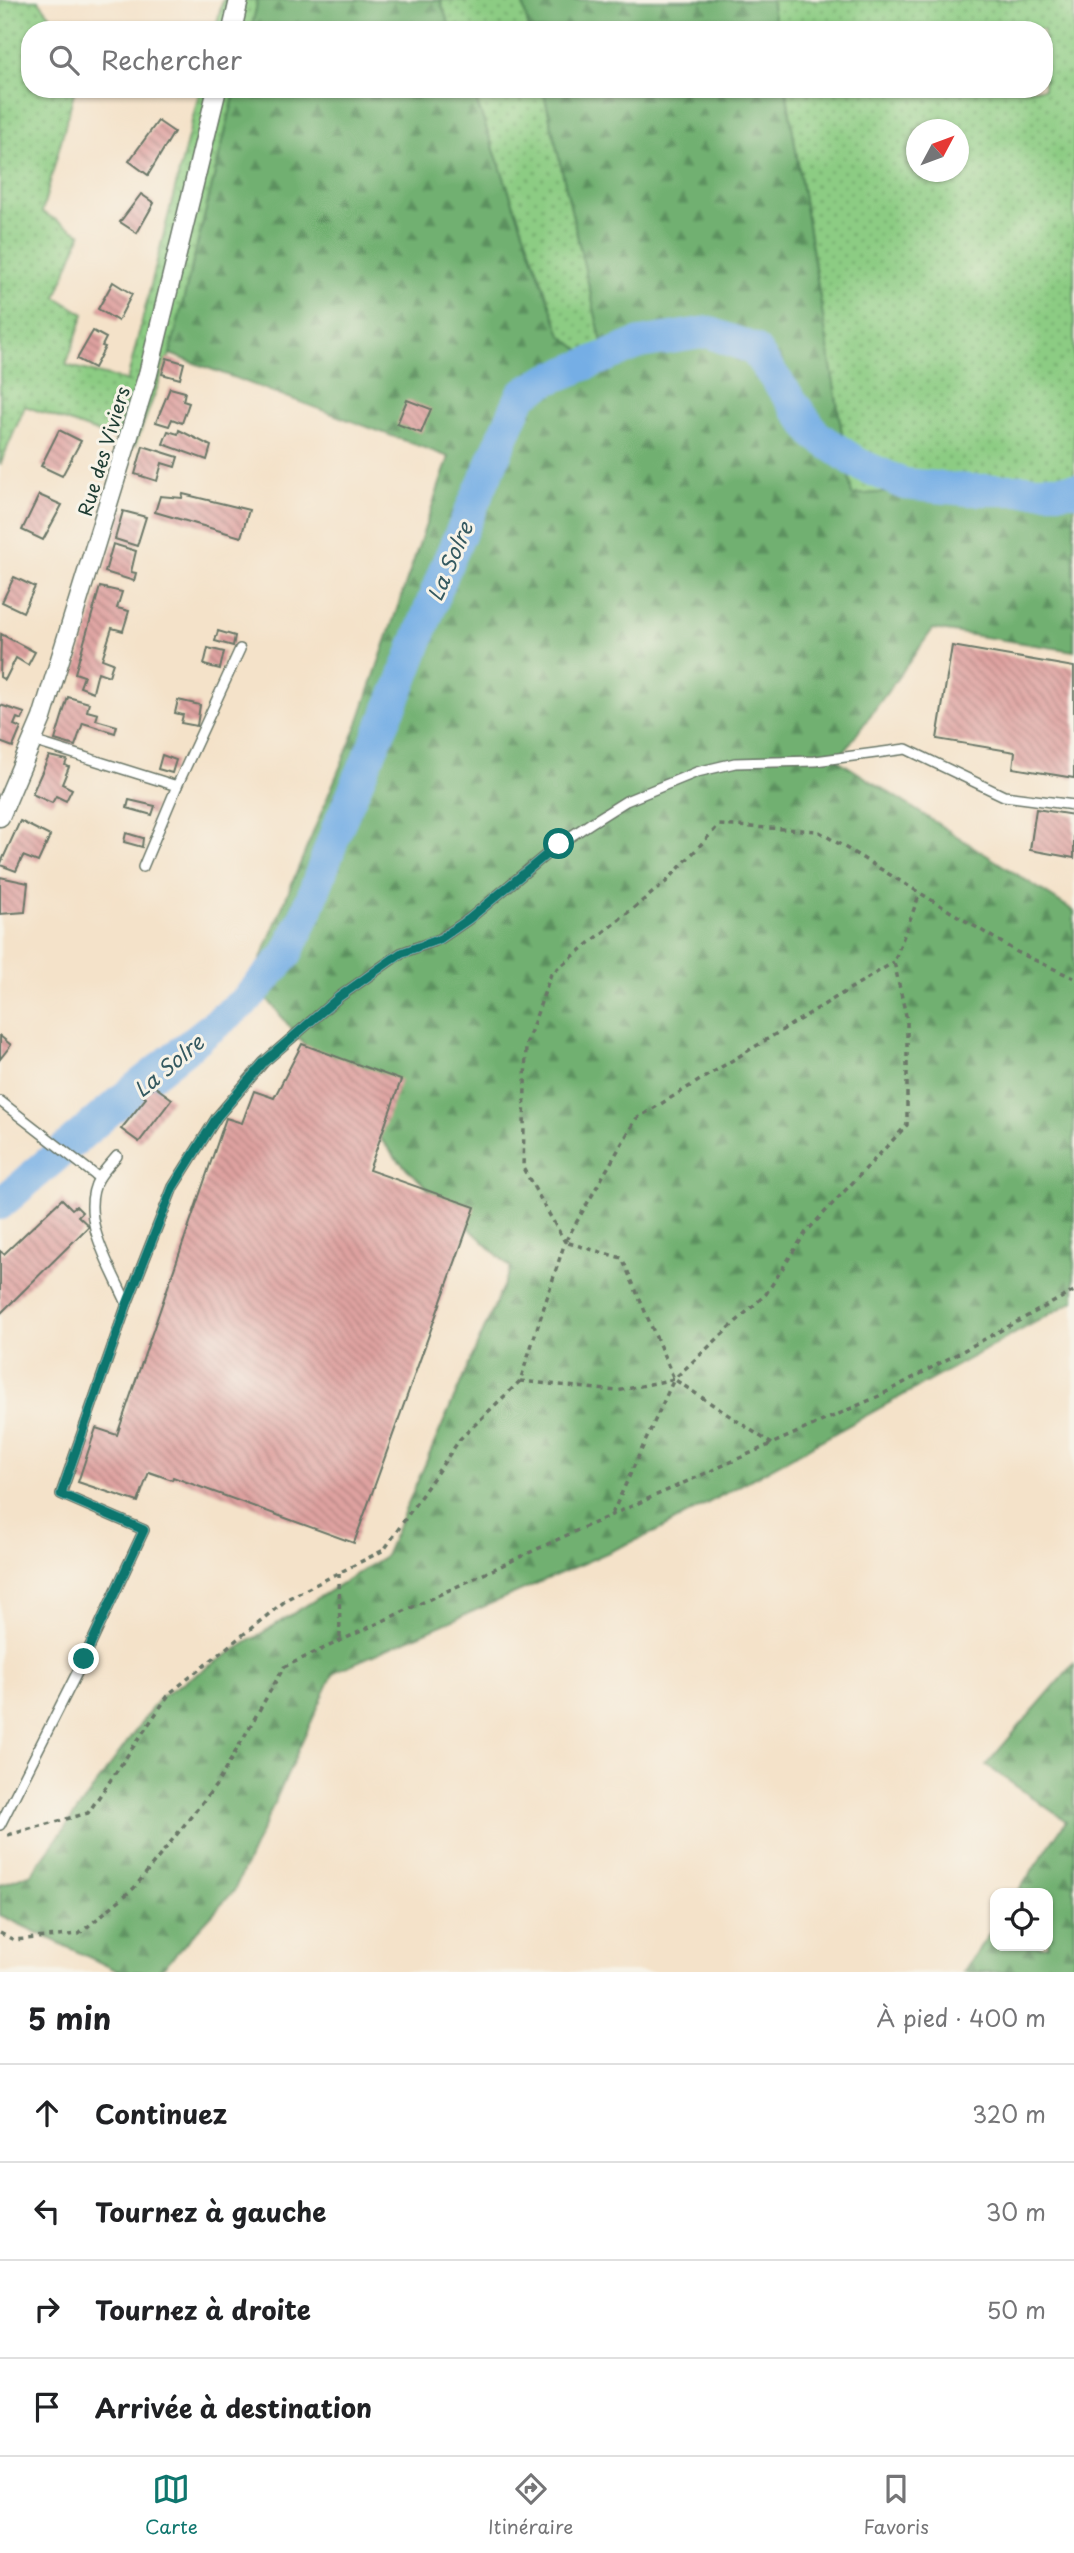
<!DOCTYPE html>
<html lang="fr">
<meta charset="utf-8">
<style>
body{margin:0;font-family:"Playpen Sans",sans-serif;background:#f2f2f2;color:#202124}
.controls{position:absolute;right:21px;bottom:21px;display:grid;overflow:hidden;border-radius:14px;box-shadow:0 2px 5px #0004}
.controls button{width:63px;height:63px;display:grid;place-items:center;padding:0;border:0;border-bottom:2px solid #e0e0e0;background:#fff;color:#202124;font:35px sans-serif}
.compass{position:absolute;left:906px;top:119px;width:63px;height:63px;border-radius:50%;background:#fff;box-shadow:0 2px 5px #0004;rotate:49deg}
.stop{position:absolute;width:21px;height:21px;margin:-16px;border:5px solid #0f766e;border-radius:50%;background:#fff}
.stop.end{background:#0f766e;border-color:#fff;box-shadow:0 2px 7px #0008}
.list{margin:0;padding:0;list-style:none}
h2{display:flex;justify-content:space-between;align-items:center;height:91px;margin:0;padding:0 28px;font-size:30px}
h2 small{font-size:23px;font-weight:400;color:#757577}
.list li{display:grid;grid-template-columns:46px 1fr auto;gap:21px;align-items:center;box-sizing:border-box;height:98px;padding:0 28px;border-top:2px solid #e0e0e0}
.list b{display:block;font-size:26px;white-space:nowrap}
.list em{font-size:23px;font-style:normal;color:#757577}
.icon{flex:none;width:38px;height:38px;fill:none;stroke:currentColor;stroke-width:2;stroke-linecap:round;stroke-linejoin:round}
.map{position:relative;flex:none;width:1074px;height:1972px;overflow:hidden}
.search{position:absolute;background:#fff;box-shadow:0 2px 5px #0004;left:21px;right:21px;top:21px;height:77px;display:flex;align-items:center;gap:18px;box-sizing:border-box;padding:0 24px;border-radius:28px;color:#757577;font-size:26px}
.sheet{height:483px;background:#fff}
nav{display:flex;justify-content:space-around;align-items:center;box-sizing:border-box;height:98px;border-top:2px solid #e0e0e0;background:#fff;font-size:19px;color:#757577}
nav a{display:grid;justify-items:center;gap:4px}
nav .on{color:#0f766e}
.map>svg:first-child{display:block}
.grass{fill:url(#grass-dots);stroke:#56845c;stroke-width:2;fill-rule:evenodd}
.forest{fill:url(#forest-firs);stroke:#487652;stroke-width:2}
.lines{fill:none;stroke-linecap:round;stroke-linejoin:round}
.river{stroke:#75aee5;stroke-width:32}
.building{fill:url(#building-back-hatch)}
.service-casing{stroke:#6a7768;stroke-width:12}
.minor-casing{stroke:#6a7768;stroke-width:21}
.path{stroke:#6a7768;stroke-width:3.5;stroke-dasharray:5 5;stroke-linecap:butt}
.service{stroke:#fff;stroke-width:9}
.minor{stroke:#fff;stroke-width:18}
.route{stroke:#0f766e;stroke-width:9}
.labels{text-anchor:middle;dominant-baseline:central;stroke-width:6;stroke-linejoin:round;paint-order:stroke}
.street-label{font-size:19px;fill:#1f3d34;stroke:#f7f3e8}
.water-label{font-size:21px;font-style:italic;fill:#345960;stroke:#f7f3e8}
</style>
<div class="map">
<svg width="1074" height="1972" viewBox="0 0 1074 1972">
<defs>
<pattern id="grass-dots" width="8" height="8" patternUnits="userSpaceOnUse" patternTransform="scale(1.75)"><rect width="8" height="8" fill="#8ccc83"/><path d="M2 2h.1M6 6h.1" fill="none" stroke="#72a76c" stroke-width="1.8" stroke-linecap="round"/></pattern>
<pattern id="forest-firs" width="22" height="20" patternUnits="userSpaceOnUse" patternTransform="scale(1.75)"><rect width="22" height="20" fill="#71b071"/><path d="M5 1l3.5 6h-7zM16 11l3.5 6h-7z" fill="#5c905e"/></pattern>
<pattern id="building-back-hatch" width="6" height="6" patternUnits="userSpaceOnUse" patternTransform="scale(1.75)"><rect width="6" height="6" fill="#dfa2a0"/><path d="M-1 5l2 2M0 0l6 6M5-1l2 2" fill="none" stroke="#b48583"/></pattern>
</defs>
<rect width="100%" height="100%" fill="#f7f3e8"/>
<filter id="ink" filterUnits="userSpaceOnUse"><feTurbulence type="fractalNoise" baseFrequency=".0143" numOctaves="2"/><feDisplacementMap in="SourceGraphic" scale="14" xChannelSelector="R" yChannelSelector="G"/><feConvolveMatrix kernelMatrix="1 2 1 2 8 2 1 2 1" color-interpolation-filters="sRGB"/></filter>
<filter id="wash" filterUnits="userSpaceOnUse"><feTurbulence type="fractalNoise" baseFrequency=".00686" numOctaves="4" result="noise"/><feDisplacementMap in="SourceGraphic" scale="28" xChannelSelector="R" yChannelSelector="G"/><feGaussianBlur stdDeviation="1.57" result="paint"/><feColorMatrix in="noise" values="0 0 0 0 0 0 0 0 0 0 0 0 0 0 0 0 0 1.4 0 .05"/><feComposite in="paint" operator="in"/></filter>
<g filter="url(#wash)">
<rect width="100%" height="100%" fill="#f4e2c9"/>
<!-- grass -->
<g class="grass">
<polygon points="0,0 38,0 62,30 30,30 30,89 75,89 42,212 81,234 56,297 84,314 66,365 127,381 200,89 236,89 170,354 135,446 25,406 0,465"/>
<polygon points="223,0 258,0 251,30 215,30"/>
<polygon points="440,0 522,0 529,30 451,30"/>
<path d="M771,0H1074V479L852,495L786,89H1044V30H776ZM916,130H958V172H916Z"/>
<polygon points="472,89 543,89 610,374 561,335"/>
</g>
<!-- forest -->
<g class="forest">
<polygon points="258,0 440,0 451,30 251,30"/>
<polygon points="522,0 771,0 776,30 529,30"/>
<polygon points="236,89 472,89 561,335 609,373 543,89 786,89 852,495 1074,479 1074,651 933,629 838,760 1074,911 1074,1301 657,1531 334,1672 234,1891 159,1972 120,1972 0,1915 0,1885 32,1873 160,1697 385,1556 511,1268 396,1158 252,980 357,726 449,457 170,354"/>
<polygon points="1074,1663 1074,1972 963,1972 995,1925 995,1946 1048,1946 1048,1893 1017,1893 1066,1821 986,1765"/>
</g>
<g class="lines">
<!-- river -->
<polyline class="river" points="0,1204 138,1086 246,1000 286,955 307,911 338,826 400,686 446,566 522,394 547,380 640,343 708,332 754,349 816,435 857,463 904,484 968,490 1074,490"/>
</g>
<g id="blocks">
<!-- building -->
<g class="building">
<polygon points="158,121 174,132 148,175 129,161"/>
<polygon points="141,194 154,203 137,233 120,222"/>
<polygon points="113,282 132,294 118,321 98,309"/>
<polygon points="93,331 106,338 102,346 105,347 94,368 77,359"/>
<polygon points="167,358 184,363 180,379 162,374"/>
<polygon points="170,388 185,392 183,401 189,403 182,423 172,419 169,426 156,422"/>
<polygon points="407,400 431,409 421,433 397,424"/>
<polygon points="59,430 81,441 62,476 41,466"/>
<polygon points="179,430 211,446 207,460 163,444 168,431 178,434"/>
<polygon points="143,446 178,457 175,467 162,463 157,481 135,474"/>
<polygon points="183,494 249,510 241,537 155,512 160,496 182,498"/>
<polygon points="39,495 62,505 43,540 22,530"/>
<polygon points="123,511 146,517 137,546 115,539"/>
<polygon points="113,544 136,551 131,572 136,573 134,581 105,572"/>
<polygon points="14,577 35,587 23,612 2,602"/>
<polygon points="100,587 122,592 117,608 129,611 123,631 112,628 102,659 113,663 111,669 109,676 98,672 93,692 80,687 84,676 75,673"/>
<polygon points="218,631 235,636 233,646 215,641"/>
<polygon points="1,634 35,652 28,665 16,658 5,680 0,677"/>
<polygon points="952,646 1074,667 1074,778 1013,768 1015,752 937,739"/>
<polygon points="208,648 224,652 220,669 204,665"/>
<polygon points="68,697 89,703 87,711 98,714 96,720 117,726 115,733 83,723 75,746 55,740"/>
<polygon points="178,700 200,705 197,726 181,723 183,715 175,713"/>
<polygon points="0,705 25,713 22,720 17,718 14,725 21,728 13,747 0,742"/>
<polygon points="162,755 176,760 172,773 158,769"/>
<polygon points="49,756 67,760 65,765 69,767 62,784 72,789 66,801 56,796 52,803 32,794"/>
<polygon points="129,800 155,806 152,815 127,808"/>
<polygon points="1036,809 1074,815 1074,858 1030,850"/>
<polygon points="20,821 50,836 38,862 23,856 16,871 0,865"/>
<polygon points="126,833 143,838 142,847 124,842"/>
<polygon points="0,877 28,883 25,912 0,914"/>
<polygon points="0,1036 11,1045 0,1059"/>
<polygon points="302,1044 401,1080 369,1170 475,1207 354,1543 173,1477 172,1480 149,1472 138,1502 78,1482 96,1428 117,1435 226,1118 242,1123 254,1091 274,1098"/>
<polygon points="154,1086 172,1099 139,1142 121,1129 146,1098 142,1095"/>
<polygon points="62,1199 72,1209 76,1206 82,1212 78,1216 89,1226 0,1314 0,1251 4,1254"/>
</g>
</g>
</g>
<g filter="url(#ink)">
<use href="#blocks" fill-opacity="0" stroke="#6a7768" stroke-width="2"/>
<g class="lines">
<!-- service casing -->
<g class="service-casing">
<g id="service">
<polyline points="33,741 177,786 240,649"/>
<polyline points="143,867 177,786"/>
<polyline points="0,1101 99,1178"/>
<path d="M117,1156C111,1163 104,1170 99,1178C77,1216 112,1269 127,1304"/>
<polyline points="0,1825 84,1659 144,1530 61,1494 127,1304 173,1187 217,1117 264,1062 339,997 401,953 440,939 469,919 559,844 591,823 626,801 697,772 735,763 815,761 906,749 1004,796 1074,805"/>
</g>
</g>
<!-- minor casing -->
<g class="minor-casing">
<g id="minor">
<polyline points="232,30 239,0"/>
<polyline points="0,817 42,718 148,374 217,89"/>
</g>
</g>
<!-- path -->
<g class="path">
<polyline points="520,1381 617,1391 674,1379 766,1294 806,1232 907,1125 907,1020 894,962 920,893"/>
<polyline points="772,1444 674,1379 622,1258 565,1242 636,1119 894,962"/>
<polyline points="612,1514 674,1379"/>
<polyline points="339,1573 340,1641"/>
<polyline points="8,1835 88,1813 170,1693 289,1598 384,1550 460,1439 520,1381 565,1242 523,1168 526,1045 551,974 666,882 719,825 818,831 1017,952 1074,978"/>
<polyline points="0,1933 14,1940 79,1934 134,1888 217,1784 284,1667 578,1530 879,1396 1074,1291"/>
</g>
<!-- service -->
<use href="#service" class="service"/>
<!-- minor -->
<use href="#minor" class="minor"/>
</g>
</g>
<g class="lines" filter="url(#ink)">
<!-- route -->
<polyline class="route" points="84,1659 144,1530 61,1494 127,1304 173,1187 217,1117 264,1062 339,997 401,953 440,939 469,919 559,844"/>
</g>
<g class="labels">
<!-- street labels -->
<g class="street-label">
<text transform="translate(103 451) rotate(-73)">Rue des Viviers</text>
</g>
<!-- water labels -->
<g class="water-label">
<text transform="translate(449 561) rotate(-67)">La Solre</text>
<text transform="translate(168 1065) rotate(-40)">La Solre</text>
</g>
</g>
</svg>
<div class="controls">
<button><svg class="icon" aria-label="locate" viewBox="0 0 24 24"><circle cx="12" cy="12" r="6"/><path d="M12 2v4M12 18v4M2 12h4M18 12h4"/></svg></button>
</div>
<svg class="compass" viewBox="-18 -18 36 36"><path d="M0-13l5 13h-10z" fill="#e53935"/><path d="M0 13l5-13h-10z" fill="#757577"/></svg>
<div class="stop" style="left:559px;top:844px"></div>
<div class="stop end" style="left:84px;top:1659px"></div>
<div class="search"><svg class="icon" aria-label="search" viewBox="0 0 24 24"><circle cx="10" cy="10" r="6"/><path d="M15 15l6 6"/></svg>Rechercher</div>
</div>
<section class="sheet">
<h2>5 min<small>À pied · 400 m</small></h2>
<ul class="list">
<li><svg class="icon" aria-label="ahead" viewBox="0 0 24 24"><path d="M12 20V5M6 11l6-6 6 6"/></svg><div><b>Continuez</b></div><em>320 m</em></li>
<li><svg class="icon" aria-label="left" viewBox="0 0 24 24"><path d="M17 20v-9H6M10 6l-5 5 5 5"/></svg><div><b>Tournez à gauche</b></div><em>30 m</em></li>
<li><svg class="icon" aria-label="right" viewBox="0 0 24 24"><path d="M7 20v-9h11M14 6l5 5-5 5"/></svg><div><b>Tournez à droite</b></div><em>50 m</em></li>
<li><svg class="icon" aria-label="arrive" viewBox="0 0 24 24"><path d="M6 21V4h12l-3 4 3 4H6"/></svg><div><b>Arrivée à destination</b></div></li>
</ul>
</section>
<nav>
<a class="on"><svg class="icon" aria-label="map" viewBox="0 0 24 24"><path d="M3 6l6-2 6 2 6-2v14l-6 2-6-2-6 2zM9 4v14M15 6v14"/></svg>Carte</a>
<a><svg class="icon" aria-label="directions" viewBox="0 0 24 24"><path d="M12 3l9 9-9 9-9-9zM9 14v-3h6M13 9l2 2-2 2"/></svg>Itinéraire</a>
<a><svg class="icon" aria-label="saved" viewBox="0 0 24 24"><path d="M7 4h10v16l-5-4-5 4z"/></svg>Favoris</a>
</nav>
